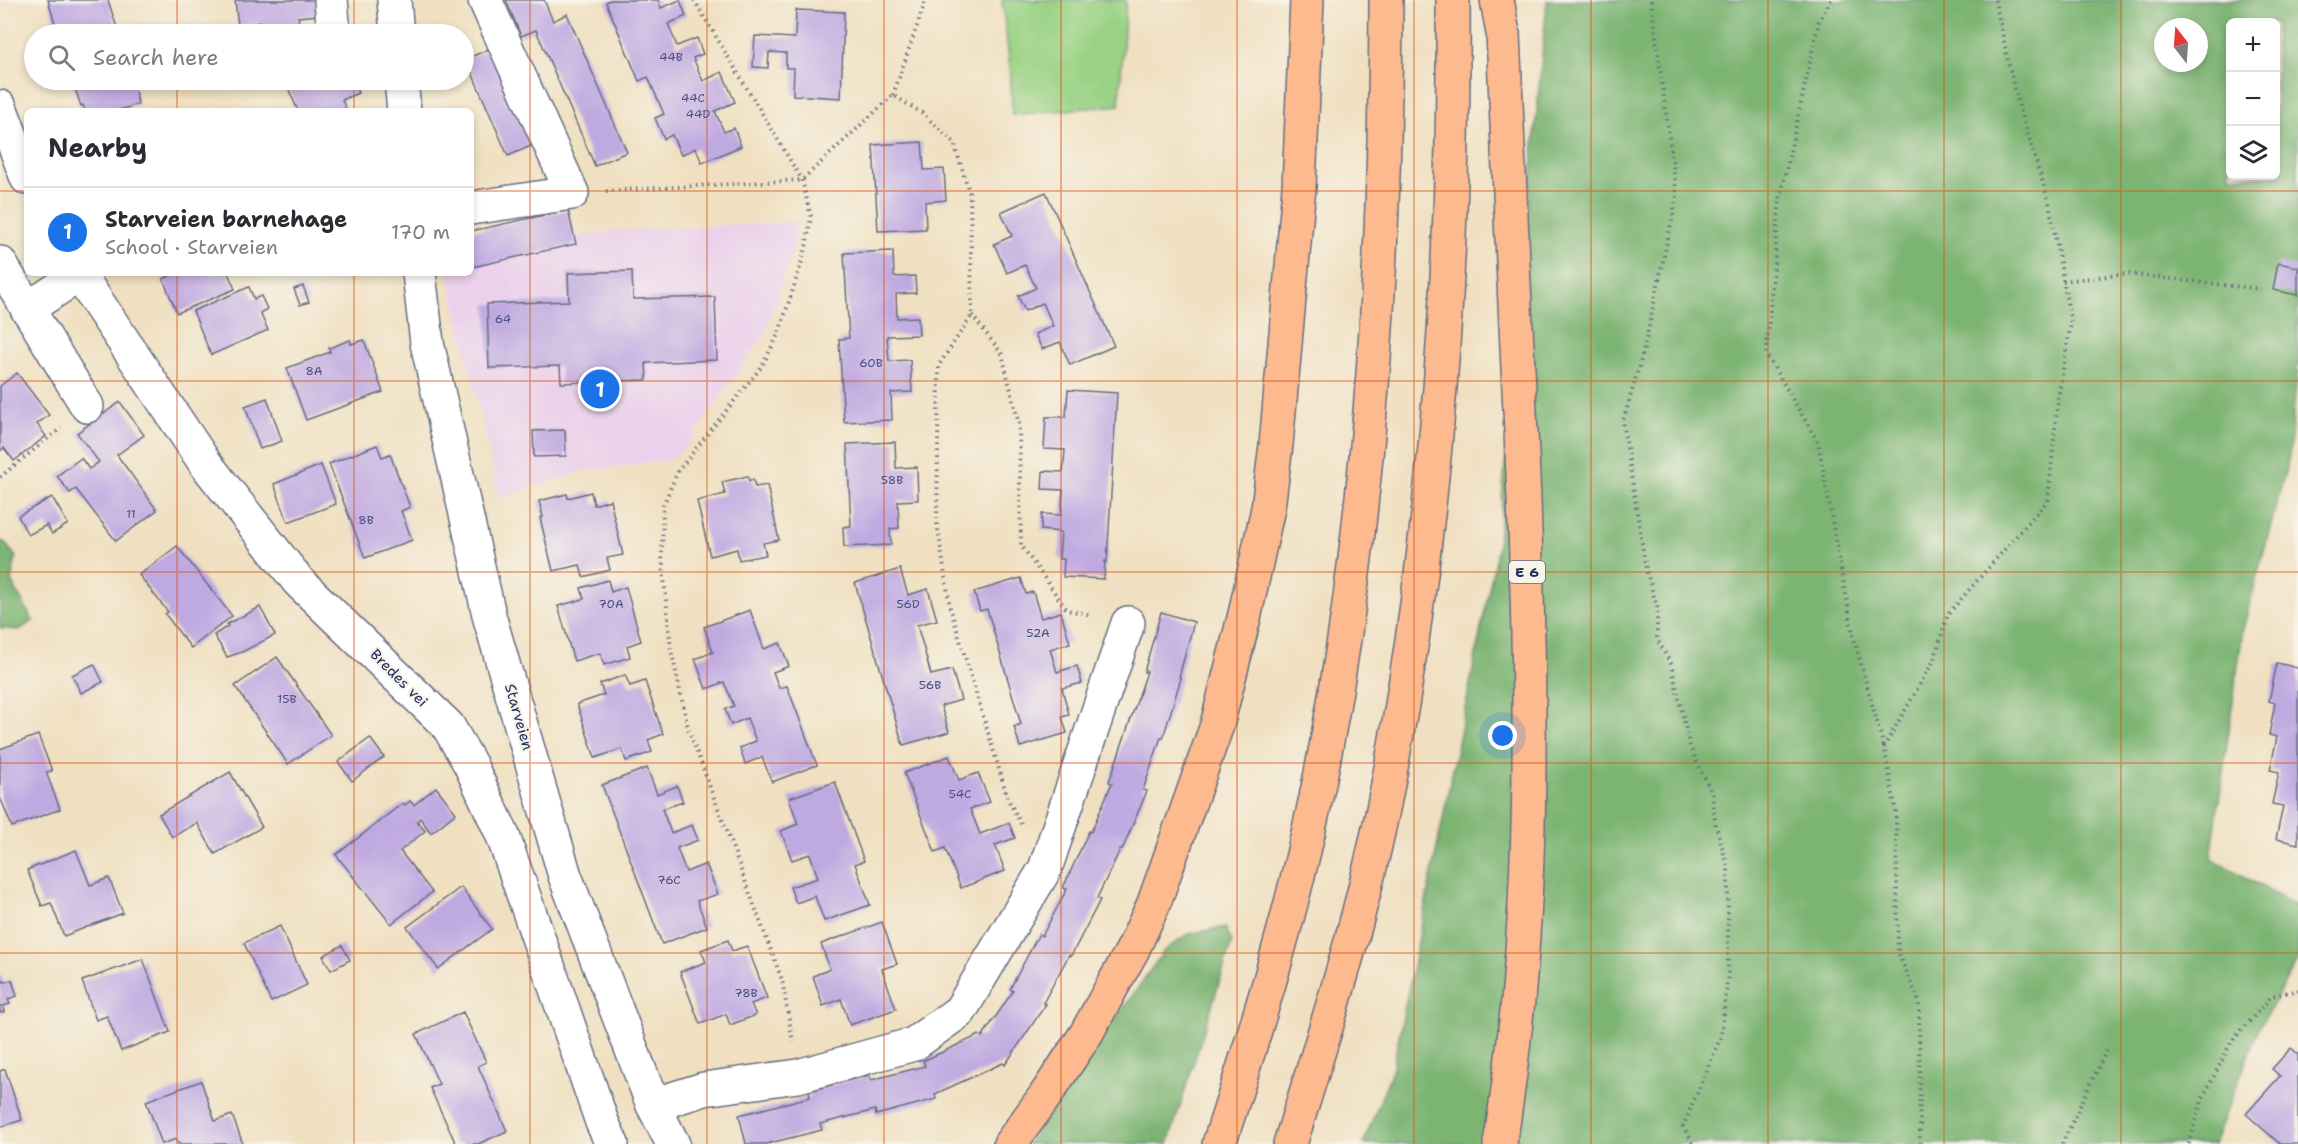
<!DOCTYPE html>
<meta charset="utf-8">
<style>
body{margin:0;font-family:"Shantell Sans",sans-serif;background:#f7f7f7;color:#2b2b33}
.controls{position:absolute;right:18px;top:18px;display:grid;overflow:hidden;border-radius:9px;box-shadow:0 3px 9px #0003}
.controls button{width:54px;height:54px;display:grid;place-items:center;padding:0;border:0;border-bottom:2px solid #e1e1e2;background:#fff;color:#2b2b33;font:30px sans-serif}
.compass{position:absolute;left:2154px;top:18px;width:54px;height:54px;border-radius:50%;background:#fff;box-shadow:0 3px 9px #0003;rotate:343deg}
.you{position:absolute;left:1503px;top:736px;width:21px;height:21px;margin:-15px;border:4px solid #fff;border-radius:50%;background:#1a73e8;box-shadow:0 0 0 9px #1a73e833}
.badge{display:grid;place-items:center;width:39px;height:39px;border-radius:50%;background:#1a73e8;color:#fff;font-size:20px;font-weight:700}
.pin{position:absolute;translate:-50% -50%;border:3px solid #fff;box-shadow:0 2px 6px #0006}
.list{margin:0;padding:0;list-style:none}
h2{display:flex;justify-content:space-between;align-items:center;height:78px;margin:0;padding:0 24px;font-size:26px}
h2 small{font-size:20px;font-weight:400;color:#7c7c81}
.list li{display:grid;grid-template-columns:39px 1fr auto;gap:18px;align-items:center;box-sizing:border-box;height:90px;padding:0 24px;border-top:2px solid #e1e1e2}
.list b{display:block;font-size:22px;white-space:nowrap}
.list p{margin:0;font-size:20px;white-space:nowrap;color:#7c7c81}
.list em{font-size:20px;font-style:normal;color:#7c7c81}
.icon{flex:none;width:33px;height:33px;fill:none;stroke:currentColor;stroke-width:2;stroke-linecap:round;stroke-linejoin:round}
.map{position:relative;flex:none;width:2298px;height:1144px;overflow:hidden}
.search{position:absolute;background:#fff;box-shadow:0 3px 9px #0003;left:24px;top:24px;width:450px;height:66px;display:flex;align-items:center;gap:15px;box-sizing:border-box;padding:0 21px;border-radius:33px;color:#7c7c81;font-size:22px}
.panel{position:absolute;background:#fff;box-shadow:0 3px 9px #0003;left:24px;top:108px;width:450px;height:168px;border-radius:9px}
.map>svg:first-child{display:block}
.built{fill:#ebd1eb}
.green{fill:#9ad284;stroke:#5a8071;stroke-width:1.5}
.forest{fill:#7bb472;stroke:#4b7268;stroke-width:1.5;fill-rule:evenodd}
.building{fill:#bfa9e1}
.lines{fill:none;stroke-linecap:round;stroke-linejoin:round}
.minor-casing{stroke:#666d81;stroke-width:36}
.highway-casing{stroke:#666d81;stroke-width:36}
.path{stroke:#666d81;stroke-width:4;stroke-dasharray:1.5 4.5;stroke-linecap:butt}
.minor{stroke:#fff;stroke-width:33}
.highway{stroke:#fcba8e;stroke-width:33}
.grid{fill:none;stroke:#d45514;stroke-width:1.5;stroke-opacity:0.55}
.labels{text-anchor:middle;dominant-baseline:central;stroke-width:4.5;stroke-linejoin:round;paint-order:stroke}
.number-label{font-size:12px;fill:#444e7f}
.shield{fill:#f7f3e8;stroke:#5d6a87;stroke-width:1.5}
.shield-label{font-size:14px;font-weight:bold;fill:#1b2f5e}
.street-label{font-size:15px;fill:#1b2f5e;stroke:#f7f3e8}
</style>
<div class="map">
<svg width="2298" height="1144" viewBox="0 0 2298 1144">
<rect width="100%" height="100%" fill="#f7f3e8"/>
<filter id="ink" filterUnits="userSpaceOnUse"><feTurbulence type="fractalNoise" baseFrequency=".0167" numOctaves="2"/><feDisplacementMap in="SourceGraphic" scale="12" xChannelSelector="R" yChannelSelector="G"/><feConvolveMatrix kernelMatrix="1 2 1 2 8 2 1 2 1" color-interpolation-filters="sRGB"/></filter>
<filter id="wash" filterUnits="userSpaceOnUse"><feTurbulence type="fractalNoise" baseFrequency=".008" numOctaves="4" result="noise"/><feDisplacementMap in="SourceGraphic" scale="24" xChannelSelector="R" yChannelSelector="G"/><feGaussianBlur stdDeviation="1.35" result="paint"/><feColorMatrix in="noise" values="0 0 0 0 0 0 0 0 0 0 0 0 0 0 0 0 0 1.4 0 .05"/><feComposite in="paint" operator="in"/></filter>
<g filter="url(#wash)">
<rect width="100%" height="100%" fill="#f0e0c1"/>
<!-- built -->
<polygon class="built" points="797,222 796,240 765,334 687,445 673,459 585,471 500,499 448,273 471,273 471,262 609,231"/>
<!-- green -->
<polygon class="green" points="1002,0 1126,0 1119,105 1012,115 1011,75"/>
<!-- forest -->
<g class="forest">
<path d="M1547,0H2295L2298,5V365L2289,457L2243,629L2211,858L2298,907V959L2258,1030L2214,1144H1363L1392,1071L1498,545ZM2230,22H2276V176H2230ZM2163,27H2199V63H2163Z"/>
<polygon points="0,541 4,542 16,557 11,581 33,621 19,630 0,628"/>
<polygon points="1225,927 1232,942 1168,1144 1027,1144 1164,951 1188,934"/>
</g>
<g id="blocks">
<!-- building -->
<g class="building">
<polygon points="48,0 108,0 119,34 133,29 134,34 58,34"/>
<polygon points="235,0 316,0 318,15 298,17 301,33 262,34 260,22 238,25"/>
<polygon points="506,0 544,0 553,21 567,14 627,152 595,166 536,30 521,36"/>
<polygon points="610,0 658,0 661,8 680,0 686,16 668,24 677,46 697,38 703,54 693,58 703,81 722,72 735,102 715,111 724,132 734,128 741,146 702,163 696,148 681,155 672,135 664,139 655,118 664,114 648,77 639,81 606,2"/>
<polygon points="796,10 844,12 841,98 793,95 794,68 786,68 786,53 769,52 768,68 753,67 755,36 795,38"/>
<polygon points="498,45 540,142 508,156 466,59"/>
<polygon points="72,80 133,80 138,104 117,111 85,111 83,105 81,106"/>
<polygon points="295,80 352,80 358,93 342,100 347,111 298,111 286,83"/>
<polygon points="922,142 924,170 944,169 946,200 925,202 926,229 878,231 873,145"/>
<polygon points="1046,192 1114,346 1070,365 1060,342 1042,349 1035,334 1053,326 1043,303 1025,311 1018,296 1036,288 1025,265 1007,273 994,244 1012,236 1001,212"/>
<polygon points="568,210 576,244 472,267 471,231"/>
<polygon points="893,251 894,277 915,276 916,293 896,294 897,318 918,317 919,335 887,336 889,361 910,360 912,392 891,393 892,420 844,422 839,339 849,338 844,253"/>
<polygon points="2278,263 2298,267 2298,295 2273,290"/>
<polygon points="632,271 633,299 715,297 717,360 646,363 647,380 561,383 560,366 489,368 487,304 569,301 568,273"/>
<polygon points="176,273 228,273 235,289 177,313 163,279"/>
<polygon points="303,286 309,302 300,305 294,289"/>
<polygon points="249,287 254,299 261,296 267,309 260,313 268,330 211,355 193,311"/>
<polygon points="350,340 351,344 364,340 383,392 306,420 287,368 330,352 329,348"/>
<polygon points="17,373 49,415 37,424 46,436 14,461 4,448 0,451 0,386"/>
<polygon points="1068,390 1117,393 1107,562 1105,561 1104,579 1063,577 1064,559 1059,559 1061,532 1041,530 1042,514 1061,515 1063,490 1042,489 1043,471 1063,472 1065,450 1044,449 1046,417 1066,417"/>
<polygon points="267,398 282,441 260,449 245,406"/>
<polygon points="120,402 144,435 117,455 157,510 116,541 76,489 70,493 57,476 81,458 89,469 99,462 77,433"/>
<polygon points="565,430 566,456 534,457 533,431"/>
<polygon points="895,442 896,468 917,467 918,500 898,501 899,528 890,529 891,545 844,547 843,527 851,526 847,444"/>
<polygon points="377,445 382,457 390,454 410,507 401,511 412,540 365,558 329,464"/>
<polygon points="321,465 336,504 288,522 274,484"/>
<polygon points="748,476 749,481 753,479 755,487 767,485 779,540 763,543 766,555 739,560 737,549 710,556 697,501 725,494 722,482"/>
<polygon points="591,492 594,505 610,500 623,555 607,558 610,570 583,577 580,565 553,571 540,518 543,517 539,501 567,494 568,498"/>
<polygon points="52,497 68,524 52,534 47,525 28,535 18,516"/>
<polygon points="177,546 232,616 191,648 165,614 168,612 139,575"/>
<polygon points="900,569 908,595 928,589 937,620 917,625 924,649 931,675 952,670 961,700 941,706 949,732 903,745 855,583"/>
<polygon points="1021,578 1026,594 1033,592 1041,618 1061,612 1070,643 1050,649 1057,672 1077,666 1082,683 1062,688 1069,715 1062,717 1067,733 1020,747 1014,727 1021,724 987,609 980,611 974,592"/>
<polygon points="608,580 611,592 626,587 641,641 627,646 630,657 604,665 600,653 574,661 558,606 584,599 581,588"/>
<polygon points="260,607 275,635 242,652 227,657 214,635 228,626 227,624"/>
<polygon points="750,610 764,649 780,643 789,666 773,672 779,688 787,686 817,765 772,782 762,757 745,764 740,748 756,741 747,718 731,725 725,709 734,706 724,682 706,689 695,659 713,652 704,627"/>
<polygon points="1161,612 1194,622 1179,677 1181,678 1163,738 1161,737 1143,790 1147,791 1122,850 1120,850 1097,898 1100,900 1071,956 1069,955 1043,1003 1046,1004 1005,1065 1003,1063 935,1094 936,1099 876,1115 875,1110 820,1124 822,1130 766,1144 746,1144 739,1115 810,1097 809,1091 869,1075 871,1080 925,1066 923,1061 979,1035 982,1037 1013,991 1010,989 1039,934 1042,936 1067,889 1063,888 1089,831 1091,832 1112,783 1109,782 1147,672 1144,672"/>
<polygon points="277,657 331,735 288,764 235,686"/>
<polygon points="2277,663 2298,668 2298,844 2276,839 2283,806 2272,804 2279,772 2270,770 2277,737 2269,735 2275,703 2269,701"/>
<polygon points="94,664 103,682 81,693 72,675"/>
<polygon points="625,675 630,686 645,681 663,734 648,740 652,752 626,761 622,749 595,758 577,704 604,695 600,684"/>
<polygon points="38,735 52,771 46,772 60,809 12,827 0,797 0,749"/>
<polygon points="370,738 384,757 352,781 338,762"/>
<polygon points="949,756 959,780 978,773 990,802 970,809 980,834 1009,823 1015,838 995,845 1005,871 961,888 945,848 935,852 904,773"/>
<polygon points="647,768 657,794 677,786 683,802 662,809 671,833 692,825 698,840 677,848 686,872 706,864 718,894 697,901 707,927 662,944 602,785"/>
<polygon points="230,772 262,827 215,854 197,823 172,837 159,814"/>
<polygon points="835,782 864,861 855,864 870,905 824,921 815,896 796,903 790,887 818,878 810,854 792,860 781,831 798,824 789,798"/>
<polygon points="436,787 456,813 431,833 420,818 417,821 425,831 400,851 432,892 391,924 336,855 403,803 405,805 410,801 414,805"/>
<polygon points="76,850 90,885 109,878 123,913 64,936 51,903 42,906 27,870"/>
<polygon points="461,887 492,929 438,969 407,927"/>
<polygon points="882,922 897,964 882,969 896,1009 850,1025 841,999 823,1006 813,976 830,969 821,944"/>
<polygon points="280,926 307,985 271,1002 244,943"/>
<polygon points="728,940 732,951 747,946 767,998 751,1004 756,1015 730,1025 726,1014 700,1024 680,972 706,962 701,950"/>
<polygon points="342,945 350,960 331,970 323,956"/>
<polygon points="143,959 170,1032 121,1051 107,1016 96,1020 82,981"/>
<polygon points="0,972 4,982 12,980 17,996 8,999 10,1004 3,1006 4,1012 0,1013"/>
<polygon points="463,1012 486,1062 478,1066 507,1131 478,1144 456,1144 430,1088 439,1084 416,1034"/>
<polygon points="2291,1048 2298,1054 2298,1144 2280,1144 2246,1114 2280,1076 2272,1069"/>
<polygon points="5,1069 22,1120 0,1127 0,1071"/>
<polygon points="201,1081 215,1121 232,1115 243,1144 178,1144 176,1139 162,1144 146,1101"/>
</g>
</g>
</g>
<g filter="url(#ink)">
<use href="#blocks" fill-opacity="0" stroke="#666d81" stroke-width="1.5"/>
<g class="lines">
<!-- minor casing -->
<g class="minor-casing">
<g id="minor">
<polyline points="331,0 333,23"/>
<polyline points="394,0 397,34"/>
<polyline points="401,80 404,111"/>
<polyline points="0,107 27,178"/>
<polyline points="471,208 572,193 485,0"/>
<polyline points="0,263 87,406"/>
<polyline points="78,273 205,463 299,582 448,726 470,764 503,836 602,1122 612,1144"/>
<polyline points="419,273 427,343 490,619 565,876 653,1105 673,1144"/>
<polyline points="27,309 79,275"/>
<polyline points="653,1105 704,1089 798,1076 914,1044 960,1011 1045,869 1128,623"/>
</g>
</g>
<!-- highway casing -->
<g class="highway-casing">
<g id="highway">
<path d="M1497,0L1503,33C1509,180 1516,328 1523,475C1532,698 1536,922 1500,1144"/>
<polyline points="1010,1144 1045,1096 1086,1034 1133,949 1154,903 1217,725 1245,614 1268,508 1276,445 1299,187 1307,0"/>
<path d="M1219,1144C1259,1022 1296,899 1321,773C1371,519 1385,258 1386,0"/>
<path d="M1290,1144C1327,1026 1365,906 1388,784C1437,526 1455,262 1453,0"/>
</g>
</g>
<!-- path -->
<g class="path">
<polyline points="694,0 802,180 811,217 806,248 779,333 762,366 678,471 663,505 662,557 671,649 688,728 782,980 793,1042"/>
<polyline points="1651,0 1677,196 1644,349 1623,422 1646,569 1657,607 1657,639 1671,664 1690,747 1712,794 1715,822 1728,868 1728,975 1721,1037 1683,1126 1693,1144"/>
<polyline points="1831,0 1819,21 1780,198 1766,354 1818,442 1853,635 1884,747"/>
<polyline points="893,95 926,0"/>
<polyline points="606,191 802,180 893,95 922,113 954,142 970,195 972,315 939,365 937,523 950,607 1008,799 1021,824"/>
<polyline points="2063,281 2127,274 2260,289"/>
<polyline points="972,315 1002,354 1019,424 1021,545 1067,610 1092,615"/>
<polyline points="0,477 61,428"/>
<polyline points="1920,1144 1919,1002 1898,952 1896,812 1884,747 1934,660 1948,614 2048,500 2058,398 2071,323 2049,203 2014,89 1995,0"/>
<polyline points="2062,1144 2108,1047"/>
<polyline points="2189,1144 2202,1100 2231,1042 2272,996 2298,990"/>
</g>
<!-- minor -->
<use href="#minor" class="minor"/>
<!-- highway -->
<use href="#highway" class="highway"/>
</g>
</g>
<!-- grid -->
<path class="grid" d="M177,0V34M354,0V34M530,0V1144M707,0V1144M884,0V1144M1061,0V1144M1237,0V1144M1414,0V1144M1591,0V1144M1768,0V1144M1944,0V1144M2121,0V1144M177,80V111M354,80V111M0,191H27M471,191H2298M177,273V1144M354,273V1144M0,381H2298M0,572H2298M0,763H2298M0,953H2298"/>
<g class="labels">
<!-- number labels -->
<g class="number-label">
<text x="671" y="57">44B</text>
<text x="693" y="98">44C</text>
<text x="698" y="114">44D</text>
<text x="503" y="319">64</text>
<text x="871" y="363">60B</text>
<text x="314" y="371">8A</text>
<text x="892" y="480">58B</text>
<text x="131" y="514">11</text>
<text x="366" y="520">8B</text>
<text x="611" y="604">70A</text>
<text x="908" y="604">56D</text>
<text x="1038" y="633">52A</text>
<text x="930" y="685">56B</text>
<text x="287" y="699">15B</text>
<text x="960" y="794">54C</text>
<text x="669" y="880">76C</text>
<text x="746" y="993">78B</text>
</g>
<!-- shield labels -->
<rect class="shield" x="1509" y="561" width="36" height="22" rx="4.5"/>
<g class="shield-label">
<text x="1527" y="572">E 6</text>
</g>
<!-- street labels -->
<g class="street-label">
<text transform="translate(399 678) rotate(45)">Bredes vei</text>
<text transform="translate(519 717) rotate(74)">Starveien</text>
</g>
</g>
</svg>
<div class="controls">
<button>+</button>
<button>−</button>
<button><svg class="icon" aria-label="layers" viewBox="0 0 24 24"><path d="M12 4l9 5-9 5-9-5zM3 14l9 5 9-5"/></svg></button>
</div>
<svg class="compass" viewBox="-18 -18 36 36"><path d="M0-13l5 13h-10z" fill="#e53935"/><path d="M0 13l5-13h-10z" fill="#7c7c81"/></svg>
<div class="you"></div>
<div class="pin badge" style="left:600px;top:389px">1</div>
<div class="search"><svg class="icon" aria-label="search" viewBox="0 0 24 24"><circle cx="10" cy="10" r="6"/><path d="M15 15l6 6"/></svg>Search here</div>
<section class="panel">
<h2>Nearby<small></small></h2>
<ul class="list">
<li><span class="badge">1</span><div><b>Starveien barnehage</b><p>School · Starveien</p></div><em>170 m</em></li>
</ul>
</section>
</div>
